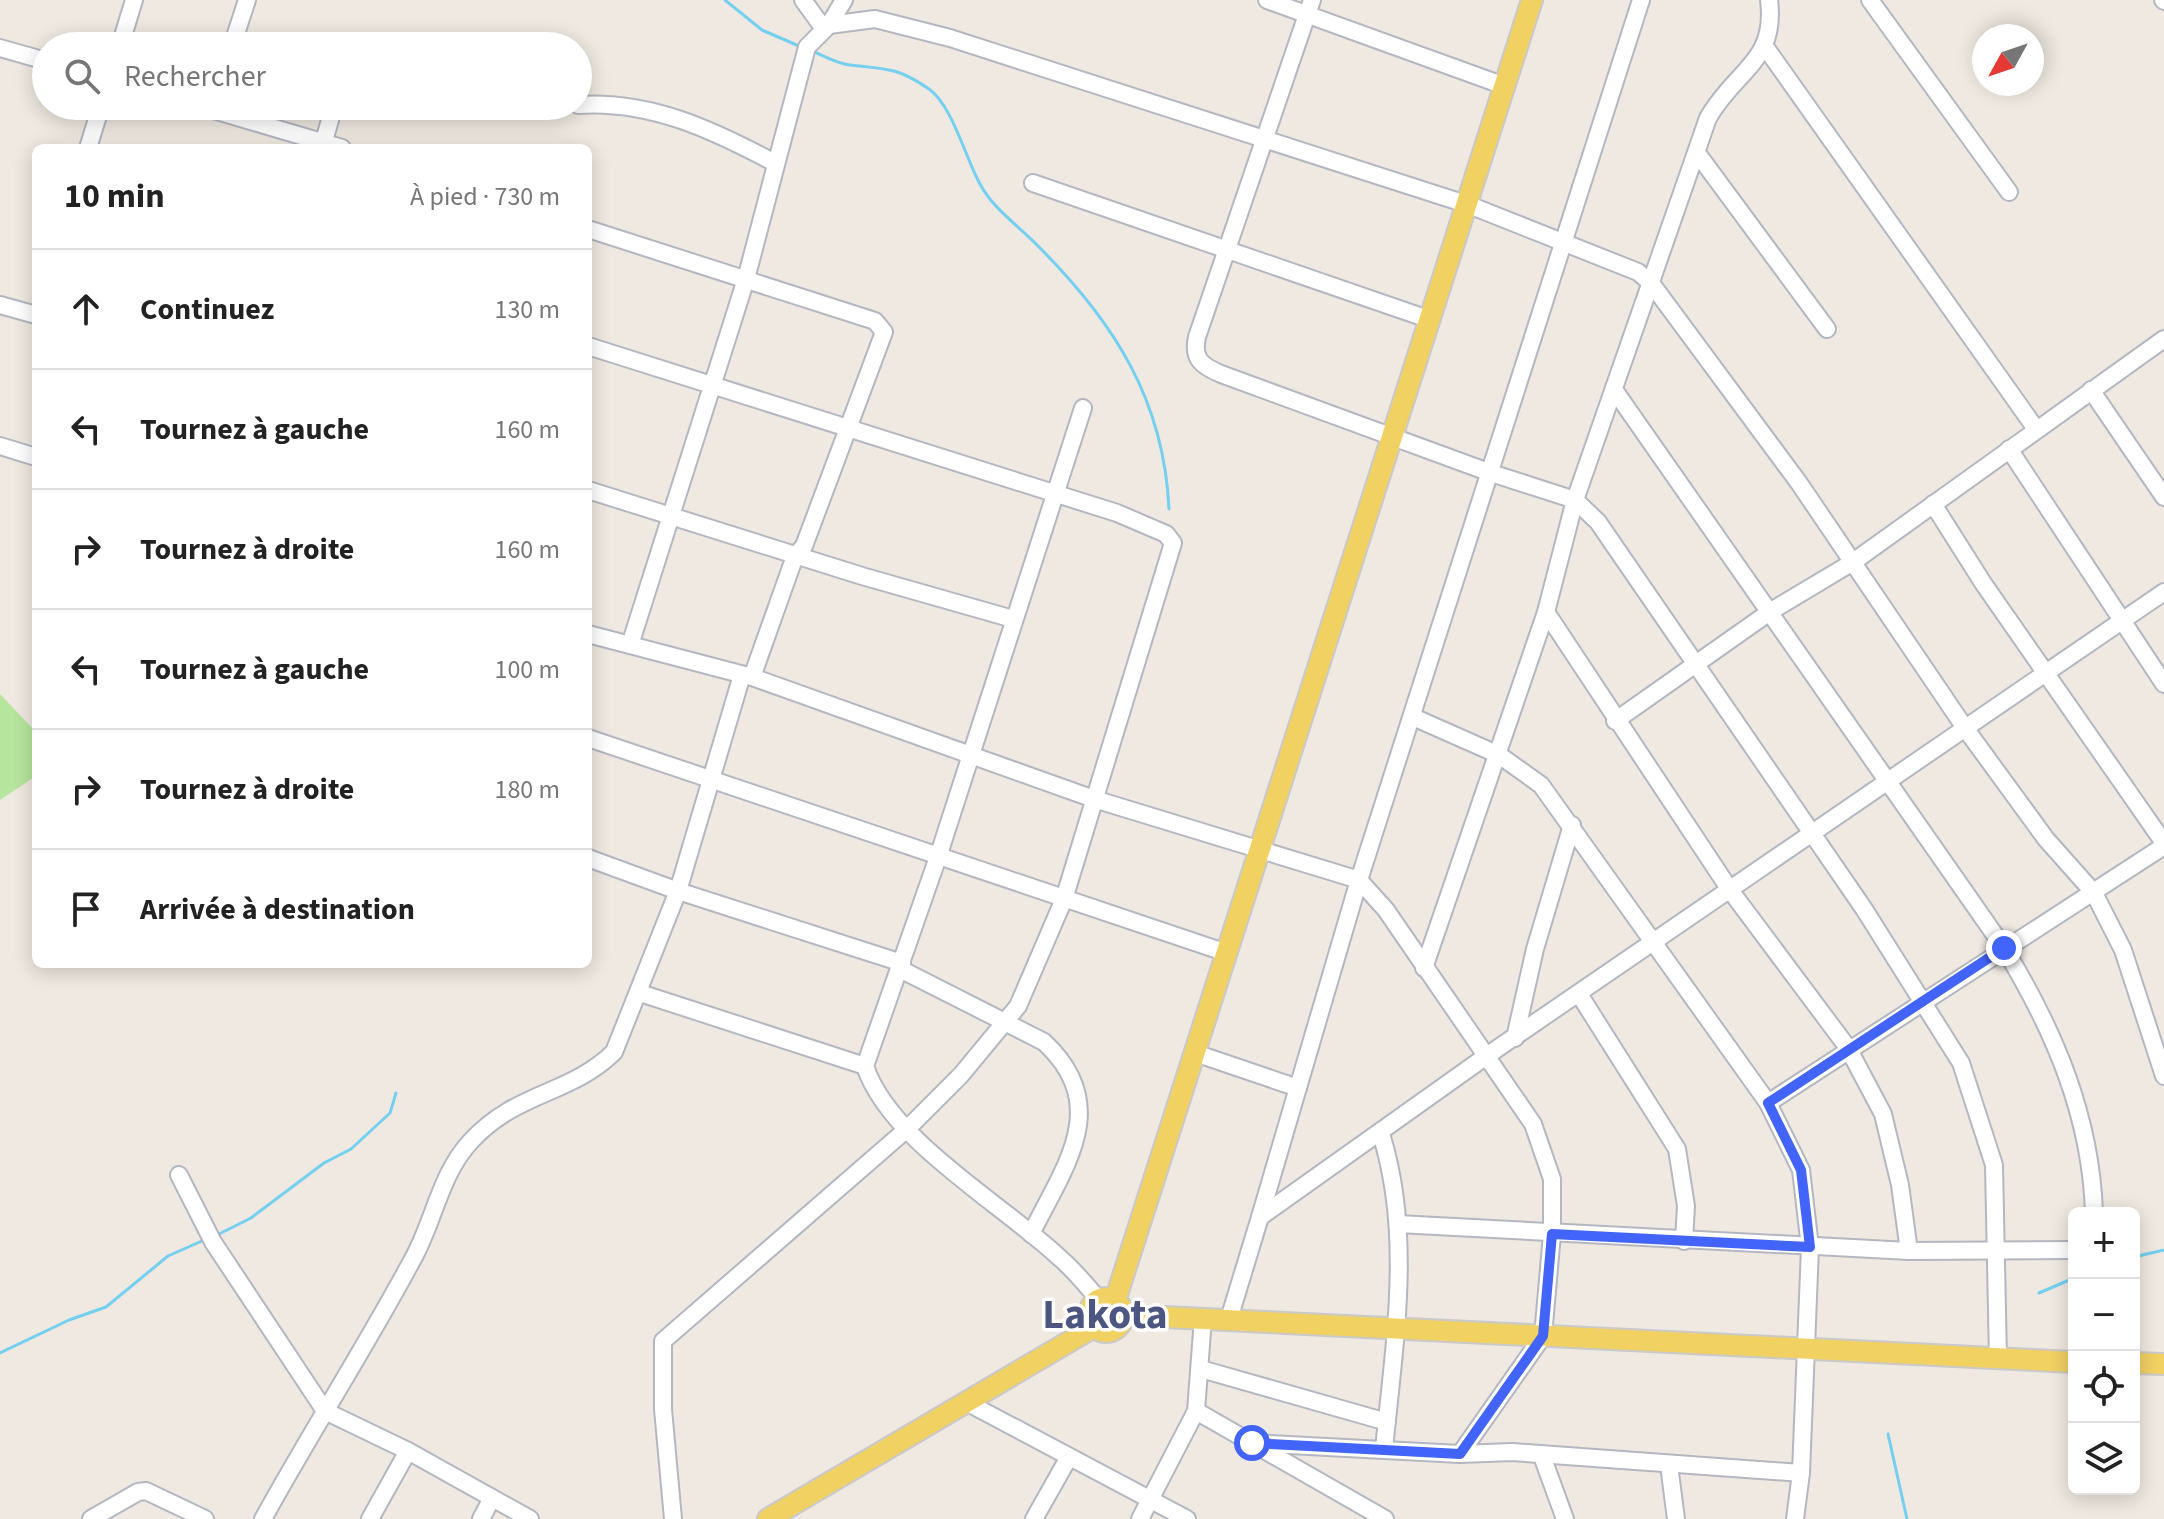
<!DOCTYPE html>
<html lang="fr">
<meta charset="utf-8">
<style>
body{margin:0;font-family:"Source Sans 3",sans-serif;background:#f6f6f6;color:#222}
.controls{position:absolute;right:24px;bottom:24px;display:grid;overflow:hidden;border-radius:12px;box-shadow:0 4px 20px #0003}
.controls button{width:72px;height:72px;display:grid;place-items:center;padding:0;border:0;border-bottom:2px solid #e0e0e0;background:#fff;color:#222;font:40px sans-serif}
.compass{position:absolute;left:1972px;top:24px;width:72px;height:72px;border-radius:50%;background:#fff;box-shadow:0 4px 20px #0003;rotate:230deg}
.stop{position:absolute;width:24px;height:24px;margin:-18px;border:6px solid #4264fb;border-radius:50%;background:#fff}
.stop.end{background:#4264fb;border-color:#fff;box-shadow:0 2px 8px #0008}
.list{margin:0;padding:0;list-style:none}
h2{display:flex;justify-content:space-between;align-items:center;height:104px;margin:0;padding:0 32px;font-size:34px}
h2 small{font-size:26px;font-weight:400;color:#767676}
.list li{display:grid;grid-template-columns:52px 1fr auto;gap:24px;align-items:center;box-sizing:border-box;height:120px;padding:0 32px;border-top:2px solid #e0e0e0}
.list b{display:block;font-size:30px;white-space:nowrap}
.list em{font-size:26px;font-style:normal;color:#767676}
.icon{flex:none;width:44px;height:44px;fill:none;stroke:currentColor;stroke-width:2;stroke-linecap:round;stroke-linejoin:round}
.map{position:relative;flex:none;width:2164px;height:1519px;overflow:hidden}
.search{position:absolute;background:#fff;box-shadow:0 4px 20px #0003;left:32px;top:32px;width:560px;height:88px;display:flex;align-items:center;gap:20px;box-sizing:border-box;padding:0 28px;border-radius:44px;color:#767676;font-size:30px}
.panel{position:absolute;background:#fff;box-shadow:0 4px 20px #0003;left:32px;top:144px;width:560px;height:824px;border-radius:12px}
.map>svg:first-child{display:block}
.green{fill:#b6e59e}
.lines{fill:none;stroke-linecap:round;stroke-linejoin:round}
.stream{stroke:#75cff0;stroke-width:3}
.minor-casing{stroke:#b4b7c1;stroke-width:20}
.major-casing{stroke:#c9c9c9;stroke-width:24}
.minor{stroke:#fff;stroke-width:16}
.major{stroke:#f2d163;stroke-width:20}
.route{stroke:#4264fb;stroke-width:10}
.labels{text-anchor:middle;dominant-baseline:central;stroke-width:7;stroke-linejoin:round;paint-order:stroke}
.town-label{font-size:42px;font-weight:bold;fill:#4d5680;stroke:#fff}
</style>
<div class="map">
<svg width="2164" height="1519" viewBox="0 0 2164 1519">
<rect width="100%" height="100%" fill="#efe9e1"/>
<!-- green -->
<polygon class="green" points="0,694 36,732 36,776 0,800"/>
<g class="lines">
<!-- stream -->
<g class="stream">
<polyline points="725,0 762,30 799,46"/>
<path d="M810,50C822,55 837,64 850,65C886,69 897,67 929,89C952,105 966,159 980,184C993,209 1019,226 1038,246C1113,321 1164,399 1169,509"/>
<polyline points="215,1236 251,1218 324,1163 351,1149 390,1113 396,1093"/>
<polyline points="2134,1257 2164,1250"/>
<polyline points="2039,1293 2074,1278"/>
<polyline points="0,1353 69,1320 106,1307 168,1256 204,1240"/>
<polyline points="1888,1434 1907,1519"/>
</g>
<!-- minor casing -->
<g class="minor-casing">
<g id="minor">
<polyline points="803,0 824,29"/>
<polyline points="1267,0 1502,85"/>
<path d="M1312,0L1197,337C1192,359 1202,366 1221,374L1491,473L1575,500L1598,522L1864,909L1961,1063L1994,1165L1998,1360"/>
<polyline points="1870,0 2009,192"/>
<polyline points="2163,0 2164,1"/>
<polyline points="829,25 875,19 950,38 1469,205 1638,272 1651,283 1799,483 1965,728 2046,839 2094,893 2123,950 2164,1076"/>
<polyline points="120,46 134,0"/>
<polyline points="232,46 247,0"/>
<polyline points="374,46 380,46"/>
<polyline points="0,48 46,61"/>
<polyline points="1766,48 2036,429"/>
<path d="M578,105C650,100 713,130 775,163"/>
<polyline points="200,106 342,148"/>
<polyline points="88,148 101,106"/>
<polyline points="322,148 334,106"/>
<polyline points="1697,153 1827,329"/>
<polyline points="1033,183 1431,320"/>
<polyline points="588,229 875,321 884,332 804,546 795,556 752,677"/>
<polyline points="0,305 36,315"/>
<polyline points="588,346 1117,513 1166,534 1173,543 1064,899 1018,1006 961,1075 907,1129 663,1341 663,1409 673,1519"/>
<polyline points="2091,390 2164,497"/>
<path d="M1615,391L2004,948C2054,1030 2091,1116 2094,1213"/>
<path d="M1083,408L938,857L865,1066C889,1140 1004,1205 1061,1259C1075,1271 1087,1286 1099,1300"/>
<polyline points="0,446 36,457"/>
<polyline points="2009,449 2164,684"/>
<polyline points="588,490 862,576 1013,619"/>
<polyline points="1933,504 1983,583 2164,843"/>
<polyline points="588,634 752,677 1094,799 1359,880 1386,910 1533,1124 1552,1179 1552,1234 1543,1336 1460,1454"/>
<polyline points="630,645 746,279 807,47 829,25 844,0"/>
<polyline points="1413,717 1499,755 1541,785 1768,1103 1801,1170 1810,1247 1801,1473 1795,1519"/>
<polyline points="1615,721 1771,611 1853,562 2164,339"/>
<polyline points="588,738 1227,953"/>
<polyline points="588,858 678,891 902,963"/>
<path d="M1424,968L1546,612L1575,500L1708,118C1735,70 1777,62 1769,0"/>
<path d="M900,969L1044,1042C1113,1106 1064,1167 1031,1234"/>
<polyline points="640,993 865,1066"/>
<polyline points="1579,994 1677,1149 1686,1206 1684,1241"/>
<polyline points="1515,1038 1535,949 1572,825"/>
<polyline points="1195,1053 1298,1088"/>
<polyline points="1768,1103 2164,846"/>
<path d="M1381,1134C1413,1235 1394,1345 1384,1449"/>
<polyline points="179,1175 213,1242 325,1411 408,1451 530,1519"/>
<polyline points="1260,1217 1359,880 1641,0"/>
<polyline points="1398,1224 1909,1251 1900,1185 1883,1114 1848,1048 1730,890 1546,612"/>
<polyline points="1909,1251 2074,1250"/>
<polyline points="1229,1319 1260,1217 1485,1057 2164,592"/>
<polyline points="1201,1369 1387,1422"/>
<polyline points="968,1403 1187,1519"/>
<polyline points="1196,1411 1385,1519"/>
<polyline points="1252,1443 1460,1454 1512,1452 1801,1473"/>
<polyline points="1542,1456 1565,1519"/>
<polyline points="1669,1465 1676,1519"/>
<polyline points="91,1519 138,1492 146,1491 205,1519"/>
<path d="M263,1519C312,1430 367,1345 415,1255C435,1217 441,1173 471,1141C517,1091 570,1095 614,1052L678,891L742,675"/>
<polyline points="370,1519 408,1451"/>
<polyline points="481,1519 492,1498"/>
<polyline points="1034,1519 1069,1457"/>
<polyline points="1140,1519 1196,1411 1203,1318"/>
</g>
</g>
<!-- major casing -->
<g class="major-casing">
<g id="major">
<circle cx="1106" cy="1315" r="17"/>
<polyline points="1115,1301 1532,0"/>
<polyline points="1124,1315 2074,1362"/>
<polyline points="2134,1363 2164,1364"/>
<polyline points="768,1519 1094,1327"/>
</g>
</g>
<!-- minor -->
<use href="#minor" class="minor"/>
<!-- major -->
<use href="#major" class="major"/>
</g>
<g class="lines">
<!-- route -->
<polyline class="route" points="1252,1443 1460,1454 1543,1336 1552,1234 1810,1247 1801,1170 1768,1103 2004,948"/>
</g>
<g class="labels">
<!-- town labels -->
<g class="town-label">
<text x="1105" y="1315">Lakota</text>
</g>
</g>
</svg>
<div class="controls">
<button>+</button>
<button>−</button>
<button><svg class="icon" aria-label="locate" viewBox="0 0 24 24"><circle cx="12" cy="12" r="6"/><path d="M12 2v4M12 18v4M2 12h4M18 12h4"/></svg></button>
<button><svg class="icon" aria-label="layers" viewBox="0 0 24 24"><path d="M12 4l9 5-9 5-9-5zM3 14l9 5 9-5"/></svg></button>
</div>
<svg class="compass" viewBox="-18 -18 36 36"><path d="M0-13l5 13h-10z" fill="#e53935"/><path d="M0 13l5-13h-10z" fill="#767676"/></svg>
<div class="stop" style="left:1252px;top:1443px"></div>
<div class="stop end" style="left:2004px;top:948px"></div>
<div class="search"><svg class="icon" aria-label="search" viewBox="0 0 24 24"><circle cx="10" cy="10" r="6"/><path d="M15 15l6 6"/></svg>Rechercher</div>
<section class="panel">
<h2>10 min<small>À pied · 730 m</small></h2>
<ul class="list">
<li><svg class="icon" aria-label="ahead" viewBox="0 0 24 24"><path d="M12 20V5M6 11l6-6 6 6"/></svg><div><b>Continuez</b></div><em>130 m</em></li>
<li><svg class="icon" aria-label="left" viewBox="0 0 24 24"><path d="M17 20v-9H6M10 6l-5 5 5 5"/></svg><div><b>Tournez à gauche</b></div><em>160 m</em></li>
<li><svg class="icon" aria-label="right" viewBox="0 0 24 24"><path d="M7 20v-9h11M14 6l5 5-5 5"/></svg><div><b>Tournez à droite</b></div><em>160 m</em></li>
<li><svg class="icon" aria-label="left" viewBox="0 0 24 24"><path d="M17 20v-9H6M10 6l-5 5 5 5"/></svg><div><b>Tournez à gauche</b></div><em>100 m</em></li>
<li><svg class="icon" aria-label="right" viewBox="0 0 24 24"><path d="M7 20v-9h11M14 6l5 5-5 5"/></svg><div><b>Tournez à droite</b></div><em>180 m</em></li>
<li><svg class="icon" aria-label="arrive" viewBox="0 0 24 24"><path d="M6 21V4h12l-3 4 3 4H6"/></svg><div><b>Arrivée à destination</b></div></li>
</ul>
</section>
</div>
